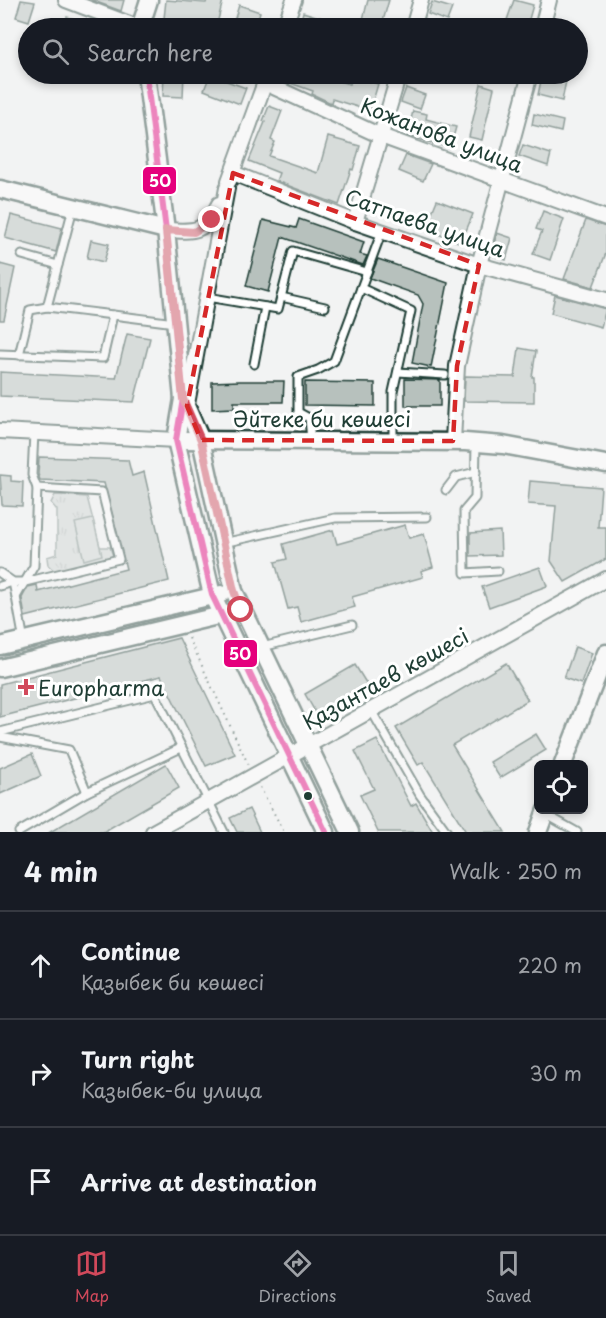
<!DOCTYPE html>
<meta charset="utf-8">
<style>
body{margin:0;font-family:"Playpen Sans",sans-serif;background:#242831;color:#f1f3f6}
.controls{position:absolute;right:18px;bottom:18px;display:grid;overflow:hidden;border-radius:9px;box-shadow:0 3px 9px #0003}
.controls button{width:54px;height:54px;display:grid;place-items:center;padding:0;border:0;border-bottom:2px solid #363941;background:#171b24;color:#f1f3f6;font:30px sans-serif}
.stop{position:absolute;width:18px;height:18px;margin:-14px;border:4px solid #d1495b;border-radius:50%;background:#fff}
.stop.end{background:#d1495b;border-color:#fff;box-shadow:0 2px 6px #0008}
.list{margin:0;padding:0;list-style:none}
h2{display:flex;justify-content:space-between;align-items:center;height:78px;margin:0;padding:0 24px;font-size:26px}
h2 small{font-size:20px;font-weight:400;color:#9ea1a6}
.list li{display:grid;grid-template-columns:39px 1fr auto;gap:18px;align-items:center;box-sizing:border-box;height:108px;padding:0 24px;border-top:2px solid #363941}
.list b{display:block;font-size:22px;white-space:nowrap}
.list p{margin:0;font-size:20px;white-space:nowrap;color:#9ea1a6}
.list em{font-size:20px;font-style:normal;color:#9ea1a6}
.icon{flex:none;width:33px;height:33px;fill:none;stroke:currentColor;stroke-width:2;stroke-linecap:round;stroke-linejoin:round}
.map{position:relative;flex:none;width:606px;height:832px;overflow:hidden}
.search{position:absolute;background:#171b24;box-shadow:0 3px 9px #0003;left:18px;right:18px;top:18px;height:66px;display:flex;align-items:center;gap:15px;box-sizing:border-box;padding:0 21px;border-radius:33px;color:#9ea1a6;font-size:22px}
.sheet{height:402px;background:#171b24}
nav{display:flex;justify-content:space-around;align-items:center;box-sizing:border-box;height:84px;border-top:2px solid #363941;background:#171b24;font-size:16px;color:#9ea1a6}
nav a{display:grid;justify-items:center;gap:3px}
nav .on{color:#d1495b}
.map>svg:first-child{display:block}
.grass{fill:url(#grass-tufts);stroke:#768984;stroke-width:1.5}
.pitch{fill:#ced5d3;stroke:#768984;stroke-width:1.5}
.building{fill:#b7c1bd;stroke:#1f3d34;stroke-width:1.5}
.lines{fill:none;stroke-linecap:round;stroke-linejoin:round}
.service-casing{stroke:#1f3d34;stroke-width:11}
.minor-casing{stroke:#1f3d34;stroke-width:18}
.tertiary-casing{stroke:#1f3d34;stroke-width:21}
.path{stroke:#1f3d34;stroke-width:2;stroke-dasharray:1.5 4.5;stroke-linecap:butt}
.service{stroke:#fff;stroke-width:7}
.minor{stroke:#fff;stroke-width:14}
.tertiary{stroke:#fff;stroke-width:16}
.bus-1-casing{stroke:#fff;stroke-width:10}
.bus-1{stroke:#e5007d;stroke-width:6}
.route{stroke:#d1495b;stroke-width:8}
.marked{fill:none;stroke:#d62828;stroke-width:4.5;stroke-dasharray:12 8;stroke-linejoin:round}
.poi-dot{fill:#d1495b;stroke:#fff;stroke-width:2}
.bus-dot{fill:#1f3d34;stroke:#fff;stroke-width:2}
.labels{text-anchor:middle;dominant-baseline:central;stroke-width:6;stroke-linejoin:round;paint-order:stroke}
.street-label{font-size:21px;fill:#1f3d34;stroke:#fff}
.poi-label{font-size:21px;fill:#1f3d34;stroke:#fff;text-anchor:start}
.line-badge{stroke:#fff;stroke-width:2}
.badge-label{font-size:16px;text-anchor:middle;font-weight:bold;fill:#fff}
</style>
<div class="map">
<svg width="606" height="832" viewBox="0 0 606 832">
<defs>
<pattern id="grass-tufts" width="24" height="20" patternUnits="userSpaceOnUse" patternTransform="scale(1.5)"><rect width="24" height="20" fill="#ced5d3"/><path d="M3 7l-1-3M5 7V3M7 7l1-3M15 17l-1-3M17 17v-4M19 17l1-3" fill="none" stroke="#b0b8b6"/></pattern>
</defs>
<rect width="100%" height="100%" fill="#f2f3f3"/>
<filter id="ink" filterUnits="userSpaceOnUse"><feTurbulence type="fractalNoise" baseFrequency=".0167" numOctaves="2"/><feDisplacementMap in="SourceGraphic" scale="12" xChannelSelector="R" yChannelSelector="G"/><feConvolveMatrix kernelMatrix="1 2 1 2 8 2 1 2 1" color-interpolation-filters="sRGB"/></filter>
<g filter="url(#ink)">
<!-- grass -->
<polygon class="grass" points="55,495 87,497 100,547 110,547 113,556 55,571 48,565 47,557 57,554 57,510 51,503"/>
<!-- pitch -->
<polygon class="pitch" points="93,519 102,555 84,560 75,523"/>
<!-- building -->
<g class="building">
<polygon points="21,0 35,2 29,21 16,17"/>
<polygon points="91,0 124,0 121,11"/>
<polygon points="166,0 206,3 207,0 223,0 216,28 163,28"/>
<polygon points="368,0 389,0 381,28 361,27"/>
<polygon points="514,0 533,5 527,26 507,20"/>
<polygon points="432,2 452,8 447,21 428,14"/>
<polygon points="239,5 260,12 255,28 232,28"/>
<polygon points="303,12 332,21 330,28 299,28"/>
<polygon points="67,17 99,25 99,28 64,28"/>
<polygon points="164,74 184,74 183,97 163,96"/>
<polygon points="277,74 311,74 350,84 352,76 378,84 370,111 332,99 331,103 312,94 313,91 276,78"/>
<polygon points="210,75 246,88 240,104 204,90"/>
<polygon points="542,76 566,81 562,101 538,95"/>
<polygon points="481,84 494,88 482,140 469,137"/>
<polygon points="406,88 425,95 420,109 401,102"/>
<polygon points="269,106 282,111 271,140 275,142 269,156 318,173 328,137 360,146 353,170 351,169 339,205 276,181 279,173 249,161 265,122 263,121"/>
<polygon points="413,111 427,114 426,119 456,127 450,148 407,136"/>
<polygon points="534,114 563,121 561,132 532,125"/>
<polygon points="523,145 551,154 548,166 519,156"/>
<polygon points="406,155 431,164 423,181 399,171"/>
<polygon points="437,200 473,214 461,243 425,229"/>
<polygon points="543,211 564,219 550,260 533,254 542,231 536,229"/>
<polygon points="11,215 62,228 56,252 5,238"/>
<polygon points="299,219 364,242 360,254 367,256 363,265 282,237 268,292 246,286 263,220 296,228"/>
<polygon points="586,220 606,227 606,253 593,287 564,279"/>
<polygon points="497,233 512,238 506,260 491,255"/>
<polygon points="91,240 109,244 104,262 87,258"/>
<polygon points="378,259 448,283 431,367 412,363 423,304 418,295 370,278"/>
<polygon points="0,264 15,268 4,320 0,320"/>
<polygon points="555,295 606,309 601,327 551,313"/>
<polygon points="127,334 150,338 134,402 0,396 0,372 116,378"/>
<polygon points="519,348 536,351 532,377 534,377 534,402 464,401 465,376 515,377"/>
<polygon points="405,379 440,380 440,406 405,406"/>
<polygon points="240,381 284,381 283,402 234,402 234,408 212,409 212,382"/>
<polygon points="305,382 375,383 375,406 305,405"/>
<polygon points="39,457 128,460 132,476 144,472 169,581 25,617 22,598 28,587 37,585 38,592 126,569 104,483 40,480 38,474"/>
<polygon points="0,475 11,476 11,481 23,482 22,506 2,505"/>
<polygon points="530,481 601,487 598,527 606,527 606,559 565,582 551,561 556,506 528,504"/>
<polygon points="405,525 409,538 424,534 433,567 421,571 423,577 352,597 355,607 301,622 297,607 288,609 275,562 287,559 283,544 333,530 337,544"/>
<polygon points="500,531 501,555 470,556 470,533"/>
<polygon points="540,567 547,586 489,607 482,587"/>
<polygon points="179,638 235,754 206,766 161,676 0,717 0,684"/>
<polygon points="575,647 592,653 581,684 564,678"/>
<polygon points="506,663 528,700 452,745 505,832 466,832 423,762 418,765 396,728"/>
<polygon points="355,665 368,686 317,715 305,694"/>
<polygon points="536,734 546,750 500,778 490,762"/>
<polygon points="377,740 411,806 416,803 433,832 378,832 360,795 374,789 355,751"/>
<polygon points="32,754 41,776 0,794 0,768"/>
<polygon points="166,764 179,788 103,832 50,832"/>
<polygon points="249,809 260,832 237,832 230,818"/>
</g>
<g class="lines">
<!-- service casing -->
<g class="service-casing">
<g id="service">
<polyline points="73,208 47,307 113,315"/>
<polyline points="22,255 58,265"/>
<polyline points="361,288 411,311 393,392 393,441"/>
<polyline points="207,297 278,309 293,251 367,272"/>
<polyline points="281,297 325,307"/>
<polyline points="0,354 103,358 113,315 175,323"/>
<polyline points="19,355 30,310 47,307"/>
<polyline points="254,364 265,307"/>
<polyline points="398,372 445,375"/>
<polyline points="311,441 309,418 298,412 298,377 318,370 334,361 382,231"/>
<polyline points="476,443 475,498 464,511 465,573 498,571"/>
<polyline points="446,490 456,477 476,472"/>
<polyline points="223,543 335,518 427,517"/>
<polyline points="0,573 13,582 25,582 119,559 102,492 37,488"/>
<polyline points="0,586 13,582 16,597"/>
<polyline points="24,641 16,597 34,566 37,488 32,475 34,433"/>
<polyline points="262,647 352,625"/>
<polyline points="371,710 420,795 447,832"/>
<polyline points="0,732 155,694 224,832"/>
<polyline points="0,737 69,750 87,792 181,748"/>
<polyline points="545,814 577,832"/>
<polyline points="19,832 87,792"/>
</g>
</g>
<!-- minor casing -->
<g class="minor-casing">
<g id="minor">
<polyline points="66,0 140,28"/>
<polyline points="284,28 294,0"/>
<polyline points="413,28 421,0"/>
<polyline points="542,28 549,0"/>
<polyline points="265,83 381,136 606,218"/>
<polyline points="233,173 355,222 479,265 606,300"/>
<polyline points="229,181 268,74"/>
<polyline points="355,222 399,74"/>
<path d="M166,230C195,232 205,233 219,204"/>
<polyline points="187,404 227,188"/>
<polyline points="0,431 176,440"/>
<polyline points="453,441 457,366 479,265 530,74"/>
<polyline points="153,832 606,579"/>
</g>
</g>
<!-- tertiary casing -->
<g class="tertiary-casing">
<g id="tertiary">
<polyline points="140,28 149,0"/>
<polyline points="146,74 166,230 183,399 176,440 212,595 326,832"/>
<polyline points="0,189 166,230"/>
<polyline points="183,399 201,440 234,591 350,832"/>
<polyline points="176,440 465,442 503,445 606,464"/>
<polyline points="0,646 221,594"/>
<polyline points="0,668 230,613"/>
<polyline points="563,764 606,653"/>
<polyline points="538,832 546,810"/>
</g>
</g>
<!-- path -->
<g class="path">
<polyline points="189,638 249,766"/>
<polyline points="260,787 284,832"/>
</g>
<!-- service -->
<use href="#service" class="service"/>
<!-- minor -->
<use href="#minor" class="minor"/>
<!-- tertiary -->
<use href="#tertiary" class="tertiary"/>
<!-- bus-1 casing -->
<g class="bus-1-casing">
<polyline id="bus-1" points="146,74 166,230 183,399 176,440 212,595 326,832"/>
</g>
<!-- bus-1 -->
<use href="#bus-1" class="bus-1"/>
</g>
</g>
<g class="lines" filter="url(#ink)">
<!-- route -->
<polyline class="route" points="212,220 194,232 166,230 183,399 201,440 234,591 241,610"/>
</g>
<!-- marked area -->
<path d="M0 0H606V832H0ZM233,173L479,265L457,366L453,441L201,440L187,406Z" fill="#f2f3f3" fill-opacity=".55" fill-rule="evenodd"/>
<path class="marked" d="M233,173L479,265L457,366L453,441L201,440L187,406Z"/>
<!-- markers -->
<path class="poi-dot" d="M23 678h6v6h6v6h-6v6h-6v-6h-6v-6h6z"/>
<circle class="bus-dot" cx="308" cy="796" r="5"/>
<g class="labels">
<!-- street labels -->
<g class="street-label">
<text transform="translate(442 134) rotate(21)">Кожанова улица</text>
<text transform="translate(425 222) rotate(19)">Сатпаева улица</text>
<text x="322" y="418">Әйтеке би көшесі</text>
<text transform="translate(385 678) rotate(-29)">Қазантаев көшесі</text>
</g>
<!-- poi labels -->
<g class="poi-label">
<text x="38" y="687">Europharma</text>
</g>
</g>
<g class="line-badge">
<rect x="142" y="166" width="35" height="29" rx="6" fill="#e5007d"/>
<rect x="223" y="639" width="35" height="29" rx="6" fill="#e5007d"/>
</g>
<g class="badge-label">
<text x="160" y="187">50</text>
<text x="240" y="660">50</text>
</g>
</svg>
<div class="controls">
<button><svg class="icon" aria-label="locate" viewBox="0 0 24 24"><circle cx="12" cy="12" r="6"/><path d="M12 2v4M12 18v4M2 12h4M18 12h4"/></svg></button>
</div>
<div class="stop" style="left:241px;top:610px"></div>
<div class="stop end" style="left:212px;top:220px"></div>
<div class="search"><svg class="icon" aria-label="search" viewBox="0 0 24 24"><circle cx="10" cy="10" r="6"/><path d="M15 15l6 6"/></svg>Search here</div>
</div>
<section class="sheet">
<h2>4 min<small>Walk · 250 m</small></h2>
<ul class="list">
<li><svg class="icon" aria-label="ahead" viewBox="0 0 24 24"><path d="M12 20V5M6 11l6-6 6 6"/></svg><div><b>Continue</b><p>Қазыбек би көшесі</p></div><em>220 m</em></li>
<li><svg class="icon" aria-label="right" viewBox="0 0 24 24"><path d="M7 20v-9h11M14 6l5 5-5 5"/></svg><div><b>Turn right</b><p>Казыбек-би улица</p></div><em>30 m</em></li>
<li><svg class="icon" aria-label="arrive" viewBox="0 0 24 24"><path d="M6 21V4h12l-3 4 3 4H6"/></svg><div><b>Arrive at destination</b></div></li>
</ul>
</section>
<nav>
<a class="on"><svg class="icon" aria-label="map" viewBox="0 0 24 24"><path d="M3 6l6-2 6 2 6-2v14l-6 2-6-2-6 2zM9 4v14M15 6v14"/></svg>Map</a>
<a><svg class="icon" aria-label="directions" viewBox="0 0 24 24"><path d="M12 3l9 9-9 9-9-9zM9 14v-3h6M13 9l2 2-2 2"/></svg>Directions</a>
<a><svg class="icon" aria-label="saved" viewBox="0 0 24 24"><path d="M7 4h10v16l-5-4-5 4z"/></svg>Saved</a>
</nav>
